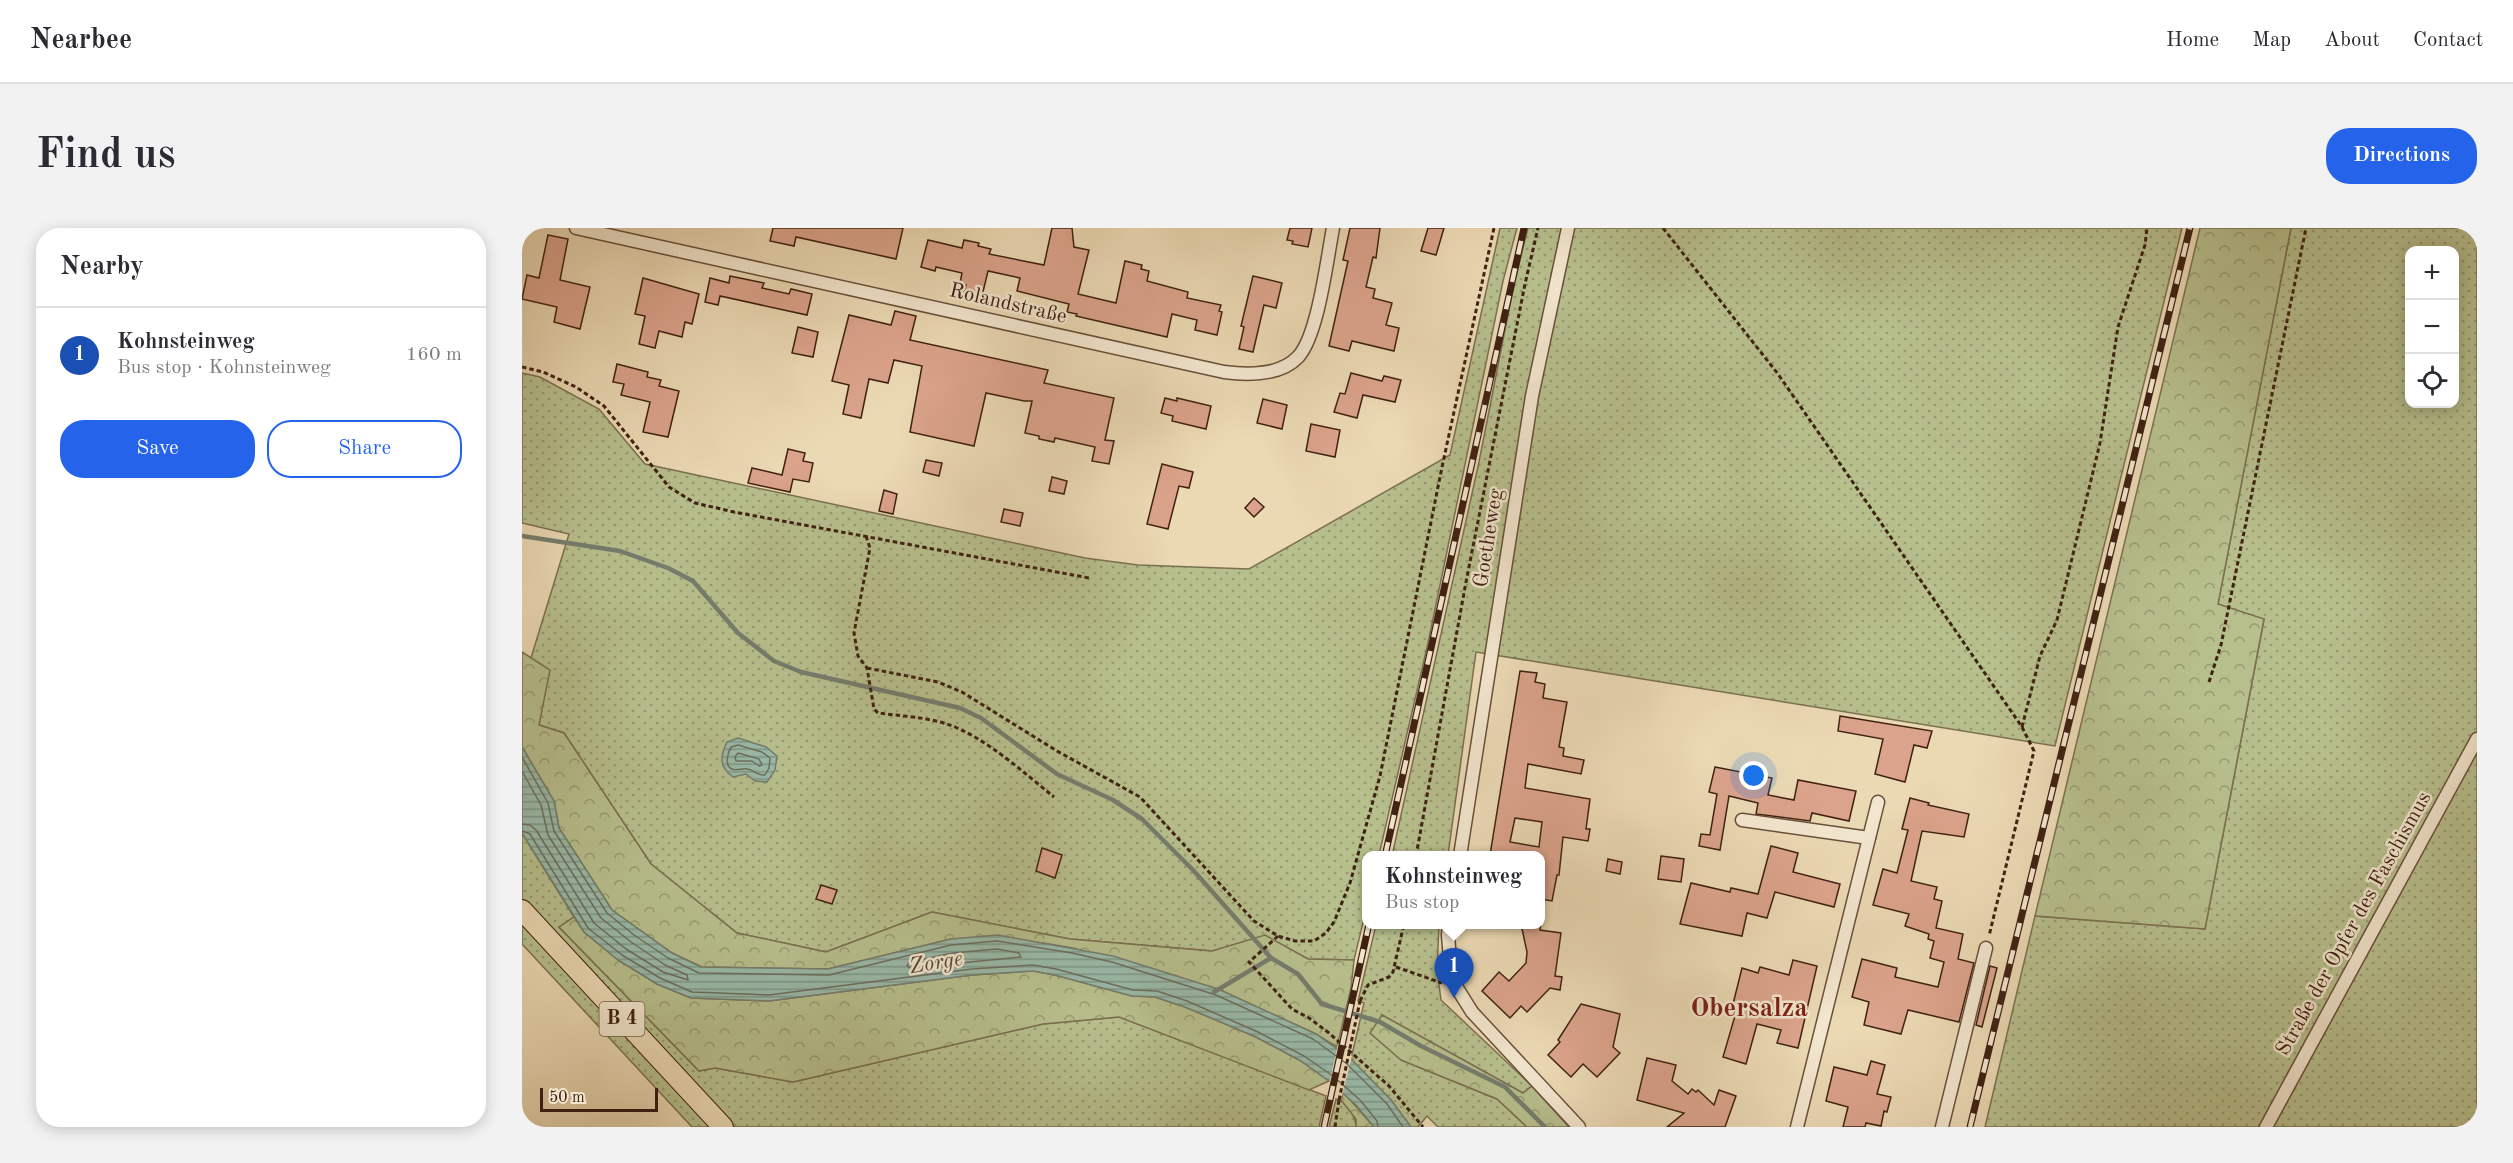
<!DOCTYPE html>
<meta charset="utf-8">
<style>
body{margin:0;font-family:"Old Standard TT",serif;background:#f2f2f3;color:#2b2b33}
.controls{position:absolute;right:18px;top:18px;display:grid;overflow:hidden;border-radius:12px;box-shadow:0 3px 15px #0003}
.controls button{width:54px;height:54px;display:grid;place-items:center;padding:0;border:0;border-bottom:2px solid #e1e1e2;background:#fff;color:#2b2b33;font:30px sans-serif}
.scale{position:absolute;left:18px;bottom:15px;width:118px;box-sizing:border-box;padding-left:6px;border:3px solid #3f2112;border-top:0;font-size:16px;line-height:21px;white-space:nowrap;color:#3f2112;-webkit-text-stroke:4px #f2e6ce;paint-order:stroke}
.you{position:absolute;left:1232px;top:548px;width:21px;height:21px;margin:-15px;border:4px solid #fff;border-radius:50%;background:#1a73e8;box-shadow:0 0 0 9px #1a73e833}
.badge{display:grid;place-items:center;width:39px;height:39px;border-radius:50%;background:#2563eb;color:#fff;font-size:20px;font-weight:700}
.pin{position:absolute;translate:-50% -50px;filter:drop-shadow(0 2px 3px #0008)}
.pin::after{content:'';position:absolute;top:32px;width:21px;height:18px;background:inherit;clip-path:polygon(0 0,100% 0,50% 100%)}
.popup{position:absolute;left:840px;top:623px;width:183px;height:78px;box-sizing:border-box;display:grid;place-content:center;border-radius:12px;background:#fff;filter:drop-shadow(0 2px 4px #0005);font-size:20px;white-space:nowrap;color:#7c7c81}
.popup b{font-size:22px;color:#2b2b33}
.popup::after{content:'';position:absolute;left:50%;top:100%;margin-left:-12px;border:12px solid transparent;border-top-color:#fff}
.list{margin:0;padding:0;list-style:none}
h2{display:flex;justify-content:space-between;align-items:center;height:78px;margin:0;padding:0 24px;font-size:26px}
h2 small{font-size:20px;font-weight:400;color:#7c7c81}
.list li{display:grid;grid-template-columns:39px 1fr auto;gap:18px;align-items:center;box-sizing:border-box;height:96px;padding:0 24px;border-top:2px solid #e1e1e2}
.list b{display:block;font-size:22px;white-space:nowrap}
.list p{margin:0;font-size:20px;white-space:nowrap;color:#7c7c81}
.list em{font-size:20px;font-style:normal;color:#7c7c81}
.actions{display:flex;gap:12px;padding:18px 24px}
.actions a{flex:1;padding:14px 0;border:2px solid #2563eb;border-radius:24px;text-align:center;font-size:21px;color:#2563eb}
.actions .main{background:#2563eb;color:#fff}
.icon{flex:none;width:33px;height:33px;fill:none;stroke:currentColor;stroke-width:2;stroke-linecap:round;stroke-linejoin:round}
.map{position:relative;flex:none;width:1955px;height:899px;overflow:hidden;border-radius:24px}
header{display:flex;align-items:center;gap:36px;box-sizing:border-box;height:84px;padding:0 30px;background:#fff;border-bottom:2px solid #e1e1e2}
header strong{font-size:28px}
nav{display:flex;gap:33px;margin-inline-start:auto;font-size:21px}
.intro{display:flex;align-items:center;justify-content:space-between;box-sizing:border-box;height:144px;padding:0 36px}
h1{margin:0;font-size:42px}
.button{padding:15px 27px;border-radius:24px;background:#2563eb;color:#fff;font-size:21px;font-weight:700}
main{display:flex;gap:36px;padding:0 36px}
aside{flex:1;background:#fff;border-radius:24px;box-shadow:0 3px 15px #0003}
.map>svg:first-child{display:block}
.grass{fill:url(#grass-dots);stroke:#7b7050;stroke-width:1.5;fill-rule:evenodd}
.forest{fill:url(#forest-crowns);stroke:#7b7050;stroke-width:1.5}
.water{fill:url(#water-rules);stroke:#757d6d;stroke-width:1.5}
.pier{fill:#ebd9b4}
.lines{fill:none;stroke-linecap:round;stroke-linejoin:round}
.shore{stroke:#6c6e5e;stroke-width:1.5}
.stream{stroke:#757d6d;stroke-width:4.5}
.building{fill:#dba38b;stroke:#3f2112;stroke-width:1.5;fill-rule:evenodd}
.minor-casing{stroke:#6a4f3a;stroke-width:15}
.primary-casing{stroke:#3f2112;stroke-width:22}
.path{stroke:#3f2112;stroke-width:3;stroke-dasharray:4.5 3;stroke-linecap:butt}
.minor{stroke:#f2e6ce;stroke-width:12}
.primary{stroke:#ebd9b4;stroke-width:20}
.rail-casing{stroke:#3f2112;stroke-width:7}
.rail{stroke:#f2e6ce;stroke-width:4.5;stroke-dasharray:14;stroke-linecap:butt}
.path-bridge{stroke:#3f2112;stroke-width:3;stroke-dasharray:4.5 3;stroke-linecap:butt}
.labels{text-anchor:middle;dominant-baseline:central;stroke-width:5;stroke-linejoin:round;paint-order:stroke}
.shield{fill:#f2e6ce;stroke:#755c4a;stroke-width:1.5}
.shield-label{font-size:20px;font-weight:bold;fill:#3f2112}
.street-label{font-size:21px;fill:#3f2112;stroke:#f2e6ce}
.water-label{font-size:22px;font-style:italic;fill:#564738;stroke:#f2e6ce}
.district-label{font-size:27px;font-weight:bold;fill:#7a1f14;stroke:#f2e6ce}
</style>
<header>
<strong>Nearbee</strong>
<nav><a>Home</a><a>Map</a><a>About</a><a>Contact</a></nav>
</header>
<div class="intro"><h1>Find us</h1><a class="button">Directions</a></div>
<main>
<aside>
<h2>Nearby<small></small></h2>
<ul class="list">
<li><span class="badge" style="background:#1a4fb4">1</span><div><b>Kohnsteinweg</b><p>Bus stop · Kohnsteinweg</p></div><em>160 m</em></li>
</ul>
<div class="actions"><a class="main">Save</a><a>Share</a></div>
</aside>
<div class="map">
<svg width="1955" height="899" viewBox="0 0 1955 899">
<defs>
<pattern id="grass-dots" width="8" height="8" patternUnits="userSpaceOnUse" patternTransform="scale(1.5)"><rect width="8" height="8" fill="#b7bf8d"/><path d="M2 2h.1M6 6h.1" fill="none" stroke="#969b72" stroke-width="1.8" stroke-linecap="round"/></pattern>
<pattern id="forest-crowns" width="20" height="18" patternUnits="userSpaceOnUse" patternTransform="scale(1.5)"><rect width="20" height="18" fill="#b7bf8d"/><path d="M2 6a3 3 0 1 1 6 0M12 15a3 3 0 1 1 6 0" fill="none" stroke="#969b72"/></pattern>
<pattern id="water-rules" width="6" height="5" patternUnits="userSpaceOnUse" patternTransform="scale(1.5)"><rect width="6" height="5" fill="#99baa9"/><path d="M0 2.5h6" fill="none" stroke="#7e9788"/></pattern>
</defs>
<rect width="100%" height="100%" fill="#ebd9b4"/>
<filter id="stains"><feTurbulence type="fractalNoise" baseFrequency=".00333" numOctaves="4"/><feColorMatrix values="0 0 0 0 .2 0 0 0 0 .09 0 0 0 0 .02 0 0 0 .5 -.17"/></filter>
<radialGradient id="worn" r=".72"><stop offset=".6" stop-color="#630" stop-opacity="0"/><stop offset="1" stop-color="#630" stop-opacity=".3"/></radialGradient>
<!-- grass -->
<g class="grass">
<polygon points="978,0 995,0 981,53 906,415 857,627 845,628 845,678 832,732 786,731 743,708 691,723 548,711 410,684 304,724 215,705 129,636 42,505 17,497 27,442 9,430 47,306 0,295 0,145 18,149 77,181 123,236 563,330 616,337 727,341 928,227"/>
<polygon points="1006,0 1660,0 1533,518 954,424 926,627 870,628 957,234 992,56"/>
<path d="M1769,0H1955V899H1463L1513,688L1683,701L1742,392L1696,376ZM1888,22H1932V176H1888Z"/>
<polygon points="0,605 52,689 37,699 177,843 193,840 271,854 521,796 598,789 804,868 797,899 170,899 0,716"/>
<polygon points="854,697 917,697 915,742 919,772 1010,858 1001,865 860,787 879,832 975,871 1005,899 916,899 905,888 896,899 889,899 869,872 829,831 842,775 836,773"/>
<path d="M814,871C824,873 834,889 834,899H807Z"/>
</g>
<!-- forest -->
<g class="forest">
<polygon points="1678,0 1769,0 1696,376 1742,391 1683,701 1513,688"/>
<polygon points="0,424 28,442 17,497 42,505 129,636 215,705 304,724 410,684 548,711 690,723 743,707 786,731 832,732 829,760 815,819 794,806 696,761 551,720 521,715 429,711 306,741 180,739 150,725 90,682 37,600 32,573 0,519"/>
<polygon points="52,689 62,704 96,732 135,756 169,770 247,773 450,747 511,743 533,747 610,768 633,769 663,779 734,809 779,833 807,853 787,862 597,789 521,796 271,854 193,840 177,843 37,699"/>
<polygon points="860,787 1001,865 1010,858 1047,899 1005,899 975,871 879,832 848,805"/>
<polygon points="821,864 852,899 834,899 834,891 819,872"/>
</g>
<!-- water -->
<g class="water">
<path d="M216,510L244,519L255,528L253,542L245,554L233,553L224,546L211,549C197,539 198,528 205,514Z"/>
<polygon points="0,519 32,573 37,600 90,682 150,725 179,739 306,741 429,711 476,707 591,728 696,761 794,806 829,831 869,872 889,899 852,899 834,877 807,853 779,833 734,809 663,779 633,769 610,768 533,747 511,743 450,747 247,773 169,770 135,756 96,732 62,704 0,605"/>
</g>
<!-- pier -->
<polygon class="pier" points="816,816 830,828 820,868 807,856"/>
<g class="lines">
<!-- shore -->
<g class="shore">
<path d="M216,517L240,524L248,530L247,540L243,547C235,548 233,542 225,541C221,540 214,543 210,541C202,538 206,524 209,519Z"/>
<polygon points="216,525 237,531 240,537 237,538 230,533 214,533 213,529"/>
<polyline points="0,529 26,575 32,603 85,685 112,707 146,730 177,745 307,747 429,717 475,713 550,725 590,734 694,767 791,811 825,836 865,876 881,899"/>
<polyline points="0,543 19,577 26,607 79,690 109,714 143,737 165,747 166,752 141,744 104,721 72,695 14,602 8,597 0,596"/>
<polyline points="0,603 8,606 66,700 100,727 138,750 170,764 247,767 450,741 511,737 534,741 611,762 635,763 665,773 736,804 782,828 811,848 839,873 855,893 856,899"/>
<polygon points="475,721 497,725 499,729 389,740 385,738 387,734 431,725"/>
</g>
<!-- stream -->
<g class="stream">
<polyline points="0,308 98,323 146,340 171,353 216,405 252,433 279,444 438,480 459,490 535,546 591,572 620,591 671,642 749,730 776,746 800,776 858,794 899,818 983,859 1023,899"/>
<polyline points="692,764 749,730"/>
</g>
</g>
<!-- building -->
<g class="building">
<polygon points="251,0 381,0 374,31 274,9 272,18 248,13"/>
<polygon points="530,0 550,0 552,19 567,22 556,66 594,75 603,33 620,37 619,41 627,43 625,53 666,64 665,70 699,77 697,83 700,84 695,107 673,102 675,92 650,86 645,109 554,88 555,86 545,84 547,76 495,63 498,50 466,43 460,68 442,64 444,57 438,55 440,45 414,39 413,43 399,39 406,12 440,20 442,12 457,15 456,18 469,21 467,26 522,37"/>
<polygon points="768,0 790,0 786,19 770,16 771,13 765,12"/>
<polygon points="828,0 858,0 854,30 851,29 844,59 853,61 851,70 870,75 864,97 877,100 872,123 830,113 827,123 807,118 826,33 821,32"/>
<polygon points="906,0 922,0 914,27 899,23"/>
<polygon points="26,7 46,11 38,52 68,59 58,101 32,94 35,79 0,71 5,47 17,50"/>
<polygon points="208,48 242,55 240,60 267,66 269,61 290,66 285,87 198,68 196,77 183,74 188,50 207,55"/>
<polygon points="731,48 760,55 754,80 742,77 731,124 717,121 722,99 719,98"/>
<polygon points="121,50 177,66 170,96 163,94 160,109 137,103 133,120 117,116 123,88 113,86"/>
<polygon points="373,83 394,88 388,112 526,142 522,155 592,170 583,212 592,213 587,236 570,233 573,219 533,210 532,214 517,211 517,208 503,205 510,173 502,173 464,165 452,218 388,204 400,138 372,132 366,155 347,151 339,190 321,186 327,157 310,153 327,87 369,97"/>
<polygon points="276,99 296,104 291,129 270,125"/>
<polygon points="95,136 126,144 125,149 139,152 137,158 157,163 146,209 121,204 128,174 99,167 102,156 91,154"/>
<polygon points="829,145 860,153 862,148 879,152 873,174 841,167 835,190 812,184 818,165 823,166"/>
<polygon points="643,170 655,173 655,170 689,178 684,201 650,193 651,188 639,185"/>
<polygon points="741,171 765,177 760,201 735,195"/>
<polygon points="789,196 818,202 813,229 784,223"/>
<polygon points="266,221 283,225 281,233 291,235 287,254 271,251 268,264 226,255 230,240 260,247"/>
<polygon points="404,232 420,235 417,248 401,244"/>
<polygon points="640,236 671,244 667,260 657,258 646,301 625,296"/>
<polygon points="530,249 545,253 542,266 527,263"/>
<polygon points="362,262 375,266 371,286 357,283"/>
<polygon points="732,270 742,279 732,289 723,280"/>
<polygon points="482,281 501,285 498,298 479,294"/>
<path d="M998,443L1015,445L1013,454L1023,456L1021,470L1045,474L1037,519L1042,520L1041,528L1062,532L1059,546L1006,536L1003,560L1068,571L1064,601H1068L1066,613L1041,609L1037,647H1035L1030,673L1019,671V627H968ZM993,590L1020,594L1017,619L988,614Z"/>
<polygon points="1318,488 1410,503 1405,520 1392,517 1383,554 1353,546 1361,511 1316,503"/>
<polygon points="1193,539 1250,550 1246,567 1272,572 1276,552 1334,563 1327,593 1290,585 1288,593 1234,586 1236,575 1207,568 1198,622 1177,618 1179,606 1188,607 1195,566 1187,564"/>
<polygon points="1388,570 1407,575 1406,577 1447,586 1442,609 1400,603 1389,653 1415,659 1412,671 1420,673 1414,700 1441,706 1436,731 1452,735 1437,794 1386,782 1379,806 1342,797 1347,774 1330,769 1340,731 1375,740 1373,749 1416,759 1422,734 1408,730 1412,713 1406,711 1407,706 1383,698 1387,686 1351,677 1361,641 1375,645 1386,602 1380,601"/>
<polygon points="1249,618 1276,625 1271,644 1318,656 1312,679 1253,664 1245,690 1225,685 1220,708 1158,696 1169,655 1208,664 1209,660 1236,666"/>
<polygon points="520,620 540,627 533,650 514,643"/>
<polygon points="1139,628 1162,631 1159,654 1136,651"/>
<polygon points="1086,631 1100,634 1098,646 1084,643"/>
<polygon points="299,657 315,662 310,676 294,671"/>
<polygon points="999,696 1019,696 1018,702 1039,705 1033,748 1040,749 1038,762 1028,760 1005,784 999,778 988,790 960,763 977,744 987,753 1004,735 1005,724"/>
<polygon points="1271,732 1295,738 1276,820 1255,815 1259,802 1235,796 1224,836 1201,829 1215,781 1210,780 1220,740 1236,745 1238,739 1267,747"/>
<polygon points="1468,738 1475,740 1460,799 1454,797"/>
<polygon points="1059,776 1098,786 1091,819 1098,825 1075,849 1061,836 1049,849 1026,827 1038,814 1036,812"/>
<polygon points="1125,830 1154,837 1150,853 1166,866 1170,861 1174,864 1176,862 1192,877 1197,862 1214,868 1203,899 1145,899 1162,885 1115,872"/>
<polygon points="1349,833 1363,837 1355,866 1369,869 1365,884 1362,883 1359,898 1344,895 1343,899 1321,899 1326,879 1304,873 1312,839 1345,847"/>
</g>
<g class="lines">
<!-- minor casing -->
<g class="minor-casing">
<g id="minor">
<path d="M54,0L702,144C725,147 758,148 776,129C796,108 805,31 811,0"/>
<polyline points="1220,592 1347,610"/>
<polyline points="938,628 1010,168 1046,0"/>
<polyline points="927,696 926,707 928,732 935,760 950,784 1057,899"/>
<polyline points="1275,899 1356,574"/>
<polyline points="1420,899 1464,720"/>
<polyline points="1744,899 1955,511"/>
</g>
</g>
<!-- primary casing -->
<g class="primary-casing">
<polyline id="primary" points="0,682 201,899"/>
</g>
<!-- path -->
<g class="path">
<polyline points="1141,0 1256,146 1500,499 1512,523 1467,708"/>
<polyline points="0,139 21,144 54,159 82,178 147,259 173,275 212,284 567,350"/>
<path d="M344,308L348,320L332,405L336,428L345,440L352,481L356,485C379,488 403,489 425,496C463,509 501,544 532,569"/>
<polyline points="345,440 416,454 440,464 535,523 618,569 732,693 756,708 773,713 792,713 804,705 812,694 828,655 858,548 920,239 972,0"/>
<polyline points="1687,454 1699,417 1784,0"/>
<polyline points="1500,499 1518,428 1535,392 1578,215 1596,99 1623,17 1625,0"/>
<polyline points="894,628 944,354 1003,56 1016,0"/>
<polyline points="756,708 727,734 770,781 787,790 807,805 867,858 901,899"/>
<polyline points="874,739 920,755"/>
<polyline points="838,773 846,757 867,749 871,744 882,696"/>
<polyline points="813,899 817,872"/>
</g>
<!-- minor -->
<use href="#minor" class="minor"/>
<!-- primary -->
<use href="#primary" class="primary"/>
<!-- rail casing -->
<g class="rail-casing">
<g id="rail">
<polyline points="863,628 1002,0"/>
<polyline points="802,899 847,696"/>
<polyline points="1448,899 1668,0"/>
</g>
</g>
<!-- rail -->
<use href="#rail" class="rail"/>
<!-- path-bridge -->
<polyline class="path-bridge" points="817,872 838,773"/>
</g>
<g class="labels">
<!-- shield labels -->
<rect class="shield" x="77.5" y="774" width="45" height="34" rx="4.5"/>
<g class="shield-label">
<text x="100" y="791">B 4</text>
</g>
<!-- street labels -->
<g class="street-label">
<text transform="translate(486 76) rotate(13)">Rolandstraße</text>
<text transform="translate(967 310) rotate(-81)">Goetheweg</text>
<text transform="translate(1832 696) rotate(-61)">Straße der Opfer des Faschismus</text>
</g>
<!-- water labels -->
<g class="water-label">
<text transform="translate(414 735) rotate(-9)">Zorge</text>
</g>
<!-- district labels -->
<g class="district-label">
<text x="1227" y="780">Obersalza</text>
</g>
</g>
<rect width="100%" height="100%" filter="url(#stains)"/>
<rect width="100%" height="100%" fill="url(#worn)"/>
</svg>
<div class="controls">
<button>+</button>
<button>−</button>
<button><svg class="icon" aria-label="locate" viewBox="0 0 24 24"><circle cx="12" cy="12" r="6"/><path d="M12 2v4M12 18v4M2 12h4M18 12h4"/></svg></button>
</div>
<div class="scale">50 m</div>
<div class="you"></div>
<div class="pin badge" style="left:932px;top:770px;background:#1a4fb4">1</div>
<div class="popup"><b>Kohnsteinweg</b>Bus stop</div>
</div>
</main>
